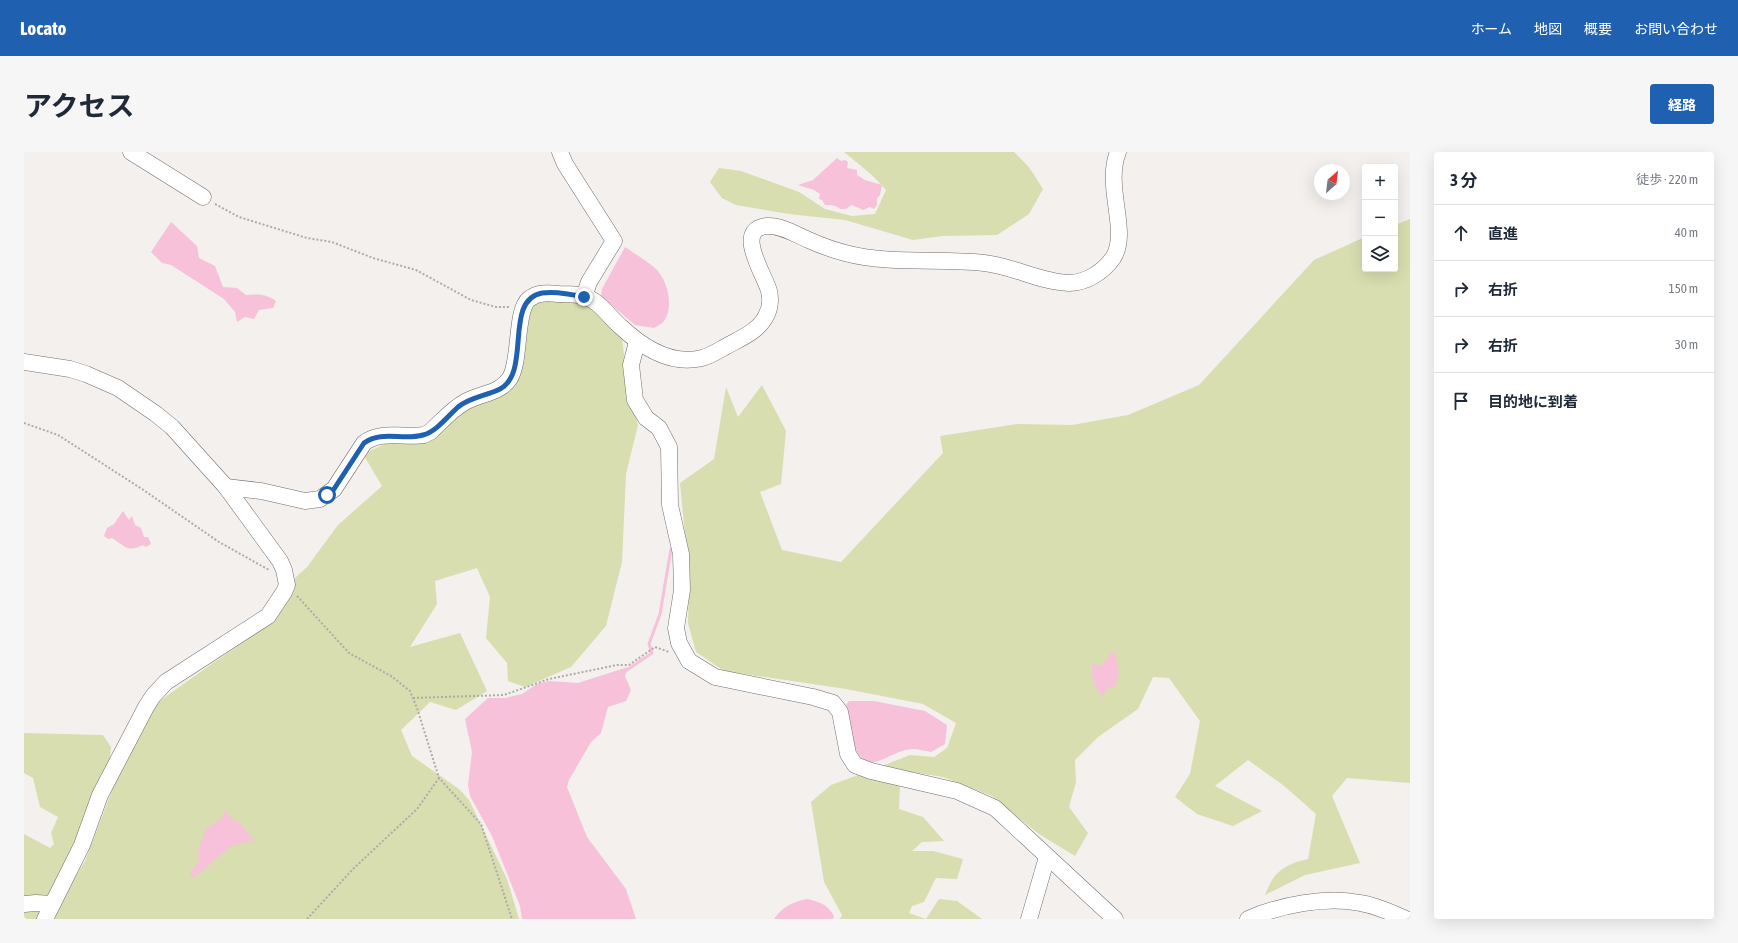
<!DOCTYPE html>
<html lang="ja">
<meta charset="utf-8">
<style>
body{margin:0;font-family:"Asap Condensed","Noto Sans JP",sans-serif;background:#f6f6f7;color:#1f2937}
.controls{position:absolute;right:12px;top:12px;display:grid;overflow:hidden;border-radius:4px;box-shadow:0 4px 16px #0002}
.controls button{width:36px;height:36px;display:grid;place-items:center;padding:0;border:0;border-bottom:1px solid #e0e1e3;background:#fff;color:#1f2937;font:20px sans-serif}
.compass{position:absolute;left:1290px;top:12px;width:36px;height:36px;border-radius:50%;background:#fff;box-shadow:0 4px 16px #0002;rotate:28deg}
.stop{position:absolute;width:12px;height:12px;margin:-9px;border:3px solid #1f60b1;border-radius:50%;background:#fff}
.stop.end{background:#1f60b1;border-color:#fff;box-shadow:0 1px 4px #0008}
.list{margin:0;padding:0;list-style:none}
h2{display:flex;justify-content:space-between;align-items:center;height:52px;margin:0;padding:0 16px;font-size:17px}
h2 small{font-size:13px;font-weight:400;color:#747a83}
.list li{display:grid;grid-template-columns:26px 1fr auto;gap:12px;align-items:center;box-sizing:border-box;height:56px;padding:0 16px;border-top:1px solid #e0e1e3}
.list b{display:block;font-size:15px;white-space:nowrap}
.list em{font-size:13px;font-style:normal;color:#747a83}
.icon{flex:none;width:22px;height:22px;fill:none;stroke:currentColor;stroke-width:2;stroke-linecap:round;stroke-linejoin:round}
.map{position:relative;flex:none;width:1386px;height:767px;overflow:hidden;border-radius:4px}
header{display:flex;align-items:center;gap:24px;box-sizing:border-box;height:56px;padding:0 20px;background:#1f60b1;color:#fff}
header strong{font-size:19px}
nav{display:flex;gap:22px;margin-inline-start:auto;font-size:14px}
.intro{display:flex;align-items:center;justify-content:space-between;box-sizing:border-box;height:96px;padding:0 24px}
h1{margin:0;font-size:28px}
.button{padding:10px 18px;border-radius:4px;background:#1f60b1;color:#fff;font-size:14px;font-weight:700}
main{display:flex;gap:24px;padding:0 24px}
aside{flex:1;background:#fff;border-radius:4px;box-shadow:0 4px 16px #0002}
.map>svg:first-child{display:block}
.green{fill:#d8deaf}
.water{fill:#f6c1d9}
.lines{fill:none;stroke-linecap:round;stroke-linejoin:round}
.stream{stroke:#f6c1d9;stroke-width:3}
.minor-casing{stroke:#726e6c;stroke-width:17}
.path{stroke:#aeaba8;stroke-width:2;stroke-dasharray:2 2;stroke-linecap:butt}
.minor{stroke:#fff;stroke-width:16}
.route{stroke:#1f60b1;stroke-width:5}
</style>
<header>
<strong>Locato</strong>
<nav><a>ホーム</a><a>地図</a><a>概要</a><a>お問い合わせ</a></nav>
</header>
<div class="intro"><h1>アクセス</h1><a class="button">経路</a></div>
<main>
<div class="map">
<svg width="1386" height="767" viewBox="0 0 1386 767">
<rect width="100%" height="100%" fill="#f4f0ed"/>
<!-- green -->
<g class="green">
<polygon points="820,0 990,0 1005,15 1019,37 1005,62 973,83 918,84 889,88 821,68 765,62 712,53 698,46 686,30 695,16 717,19 775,40 801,57 828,64 851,62 862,38 848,23"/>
<path d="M1386,67V631L1323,626L1308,644L1336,711L1281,723L1241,743C1250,719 1260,713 1284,707L1292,662L1259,633L1224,608L1191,634L1238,659L1209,674L1173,662L1151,645L1166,622L1176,569L1145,526L1129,525L1114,557L1074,585L1051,608L1052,630L1045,655L1064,681L1051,704L1015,682L968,644L919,625L856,615L886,603L910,605L923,596L932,571L899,552L822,537L700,519L672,500L664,471L665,423L656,331L690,307L702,235L714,265L738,233L762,279L757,332L736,340L758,398L817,410L919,301L916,284L993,272L1048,273L1104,263L1175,233L1290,108L1341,85V117H1371V73Z"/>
<polygon points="522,145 554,149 570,157 598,186 604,237 614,273 602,322 598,410 582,474 547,515 501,535 484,529 483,511 462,486 466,445 453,416 411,429 413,452 386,495 436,481 463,539 432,558 406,550 377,578 388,604 435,637 445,648 483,727 495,767 27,767 32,755 61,709 90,633 127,555 189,511 235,480 256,460 272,425 283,415 314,373 358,334 339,302 367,289 409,284 446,255 475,241 507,154"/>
<polygon points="0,581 79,583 87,595 85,616 29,743 10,755 18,763 16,767 0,767 0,682 26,696 30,692 27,681 34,665 16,655 9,626 0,621"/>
<polygon points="840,621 876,632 875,657 899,665 920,689 898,690 888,699 909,699 939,707 933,727 912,726 900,750 888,754 885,761 902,767 915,747 933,749 958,767 816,767 818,763 800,730 787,650 807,633"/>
</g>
<!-- water -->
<g class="water">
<path d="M813,6L817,9L821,8L824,10L823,16L833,18V23L841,28L858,33L856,43L853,46V53L850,57L846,55L839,58L828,53L822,57H816C813,53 807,53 801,53L798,48L795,47L796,42L790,38L774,33L789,28Z"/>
<path d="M147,70L173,94L175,106L191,114L199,135L213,136L222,143C234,142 242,142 252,149L249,156L235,158L230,167L221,165L213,170L211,160L200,147L147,113L138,111L127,100Z"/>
<path d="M601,95C611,102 623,109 632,117C644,129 650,155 640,169C638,172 633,174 630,176L611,173L577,144L578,137Z"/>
<path d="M99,359L105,368L108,364L111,373L117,376L120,385H124L127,392L122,395L119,393C103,401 101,394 88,386L84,387L80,384L83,376L90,372Z"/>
<path d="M1090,498L1095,518L1092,534L1082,537L1079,545C1069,535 1068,526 1068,512L1077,514Z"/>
<polygon points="604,515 601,524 607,538 602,549 584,555 577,581 567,590 545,628 543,635 563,685 602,737 612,767 498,767 496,754 468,684 446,644 444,633 448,600 441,567 464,546 481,546 498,542 513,532 525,529 554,531"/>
<path d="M825,549H850L901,559L923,573L921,592L907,600C901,599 894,597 889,597C876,597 863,607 851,610C828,616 824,567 822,553Z"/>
<polygon points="201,658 208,667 217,672 230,688 207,694 170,726 165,723 175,708 174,698 182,677 198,666"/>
<path d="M783,747C796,750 803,752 810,764L809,767H750C758,755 768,750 783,747Z"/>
</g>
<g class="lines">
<!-- stream -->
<polyline class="stream" points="600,520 628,501 625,492 636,462 647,397"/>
<!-- minor casing -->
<g class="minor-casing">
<g id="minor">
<polyline points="107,0 179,45"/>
<polyline points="536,0 541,12 590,89 565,130 560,145"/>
<polyline points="613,190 607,213 611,248 622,266 635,276 645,295 646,353 657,402 658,438 652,476 655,491 665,509 691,525 789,545 809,551 816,560 824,602 831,613 847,619 933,639 971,656 1091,767"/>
<polyline points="0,210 46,217 62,222 94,236 132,262 148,275 202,335 256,409 260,418 263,433 260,440 244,464 142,530 129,544 122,555 76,643 58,693 21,767"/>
<path d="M202,335L237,339L281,349L296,347L310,337L340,291C357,278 380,286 400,283L406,280C417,270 428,257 441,250C456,241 476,242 486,226C497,208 491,158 505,147C514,140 524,141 535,142C546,142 560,142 570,149C579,155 587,166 596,174C618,195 646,214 678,206C686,204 694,199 701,195C715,187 734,180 742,164C746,157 747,147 745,139C741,123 709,77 743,74C758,73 774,84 787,89C798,94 810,98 821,101C866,113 914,106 960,111C989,114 1016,130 1045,131C1062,131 1079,120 1089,106C1106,80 1080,35 1094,0"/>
<polyline points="0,752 12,751 28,752"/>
<polyline points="1005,767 1023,705"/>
<path d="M1224,767C1256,753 1302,744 1336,751C1351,753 1368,761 1382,767"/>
</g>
</g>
<!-- path -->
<g class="path">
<polyline points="191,52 215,65 283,86 308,90 349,106 392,118 447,148 472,155 486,155"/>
<polyline points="0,271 34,283 118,337 195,390 245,418"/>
<polyline points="273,444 325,501 367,524 386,539 393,556 415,626 457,672 488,767"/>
<polyline points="389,546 480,543 525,527 593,513 605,513 631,495 645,500"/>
<polyline points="283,767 329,717 393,657 415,626"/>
</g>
<!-- minor -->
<use href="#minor" class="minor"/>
</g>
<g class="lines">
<!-- route -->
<path class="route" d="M303,343L310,337L340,291C358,278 379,289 399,283C412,280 424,264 434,255C446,245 462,244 476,237C508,220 479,148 518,141C531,139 547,142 560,145"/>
</g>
</svg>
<div class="controls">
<button>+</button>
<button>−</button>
<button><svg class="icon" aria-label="layers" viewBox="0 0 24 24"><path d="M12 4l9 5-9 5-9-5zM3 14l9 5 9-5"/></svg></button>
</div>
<svg class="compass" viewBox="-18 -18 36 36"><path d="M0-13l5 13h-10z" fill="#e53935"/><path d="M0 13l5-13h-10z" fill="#747a83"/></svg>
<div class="stop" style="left:303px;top:343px"></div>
<div class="stop end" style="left:560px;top:145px"></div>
</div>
<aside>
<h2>3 分<small>徒歩 · 220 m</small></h2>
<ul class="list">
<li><svg class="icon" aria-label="ahead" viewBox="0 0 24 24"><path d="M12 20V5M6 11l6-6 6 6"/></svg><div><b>直進</b></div><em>40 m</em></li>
<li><svg class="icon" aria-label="right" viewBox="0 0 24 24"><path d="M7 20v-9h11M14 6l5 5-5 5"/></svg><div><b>右折</b></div><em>150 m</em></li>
<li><svg class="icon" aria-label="right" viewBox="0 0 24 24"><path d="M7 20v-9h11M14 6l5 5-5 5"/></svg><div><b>右折</b></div><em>30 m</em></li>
<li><svg class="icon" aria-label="arrive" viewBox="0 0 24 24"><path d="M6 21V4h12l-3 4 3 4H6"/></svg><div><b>目的地に到着</b></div></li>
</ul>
</aside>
</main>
